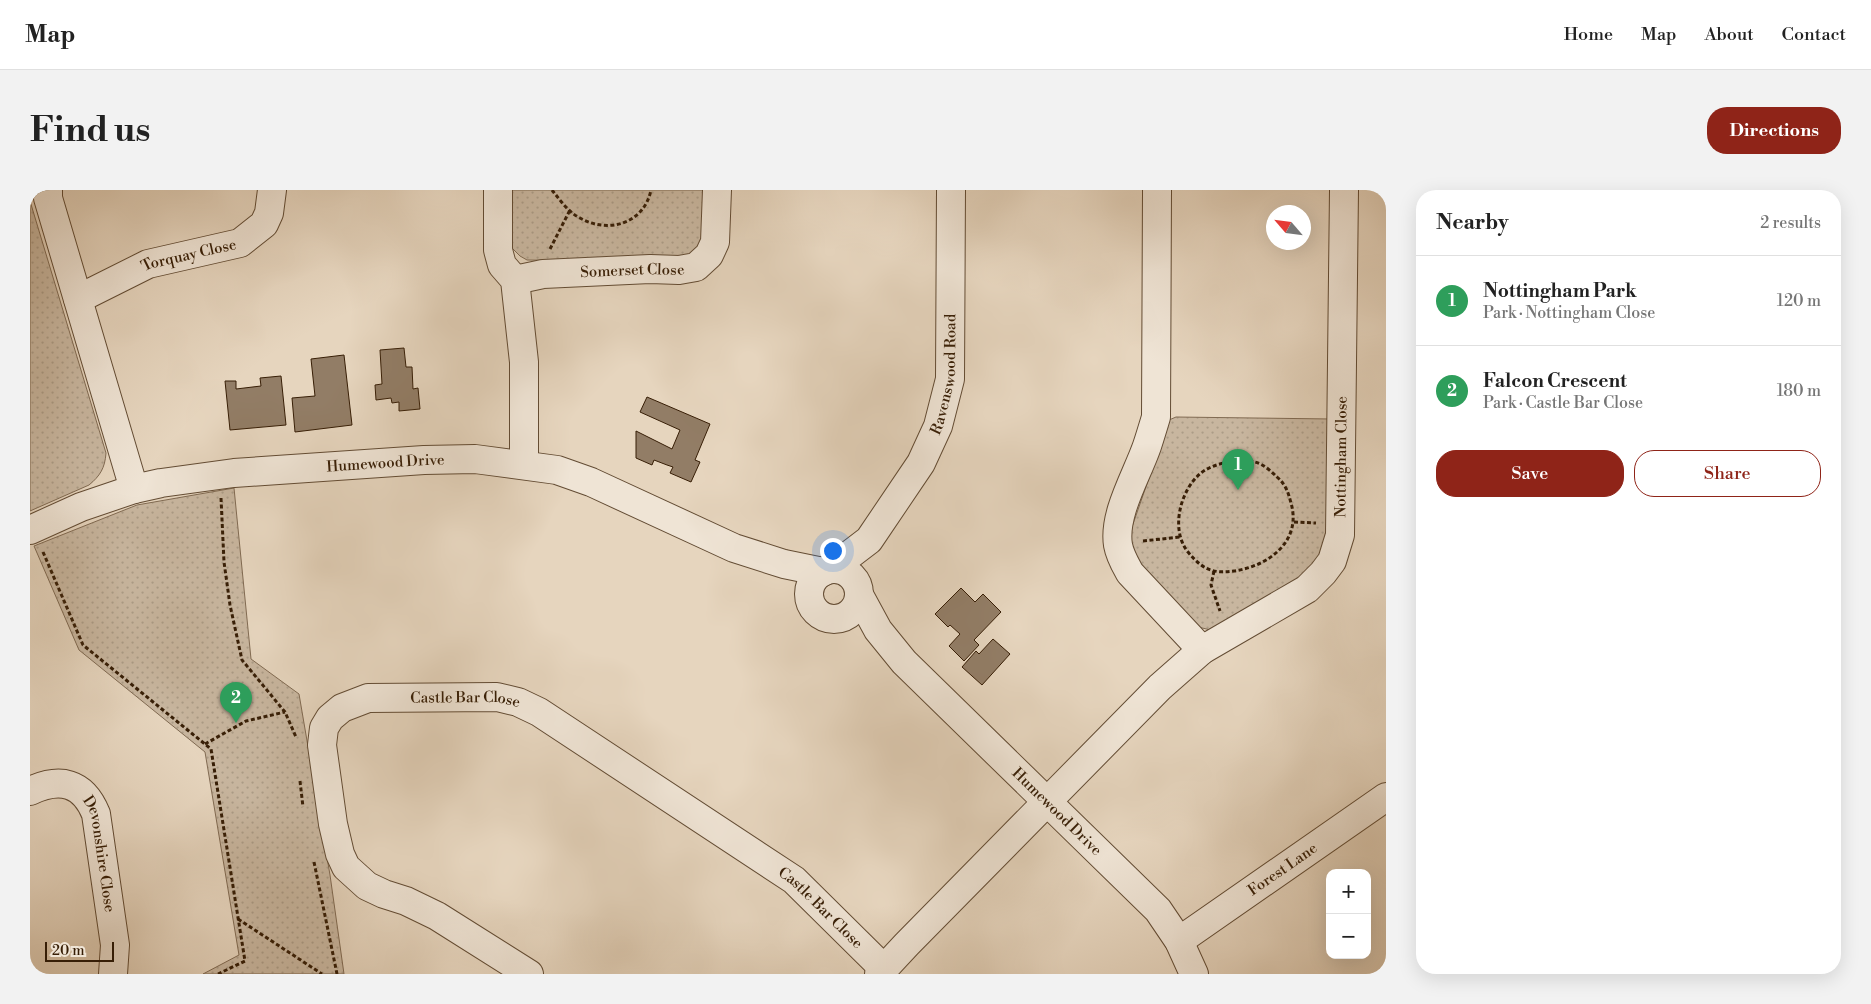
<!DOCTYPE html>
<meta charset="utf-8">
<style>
body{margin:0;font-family:"Libre Bodoni",serif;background:#f2f2f2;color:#222}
.controls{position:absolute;right:15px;bottom:15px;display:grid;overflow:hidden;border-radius:10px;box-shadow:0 5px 20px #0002}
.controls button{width:45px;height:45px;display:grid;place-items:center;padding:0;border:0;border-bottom:1px solid #e0e0e0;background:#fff;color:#222;font:25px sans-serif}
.compass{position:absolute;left:1236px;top:15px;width:45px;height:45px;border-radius:50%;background:#fff;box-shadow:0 5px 20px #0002;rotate:298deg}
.scale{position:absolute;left:15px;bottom:12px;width:69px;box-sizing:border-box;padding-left:5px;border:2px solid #371e06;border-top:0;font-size:14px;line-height:18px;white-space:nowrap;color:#371e06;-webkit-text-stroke:4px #efe4d5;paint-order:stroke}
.you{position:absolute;left:802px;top:360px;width:18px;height:18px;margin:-12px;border:4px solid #fff;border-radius:50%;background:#1a73e8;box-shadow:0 0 0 8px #1a73e833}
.badge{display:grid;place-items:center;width:32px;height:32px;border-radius:50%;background:#8f2418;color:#fff;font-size:16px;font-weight:700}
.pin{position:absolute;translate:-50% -41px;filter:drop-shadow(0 1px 2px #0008)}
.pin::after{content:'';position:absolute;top:26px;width:18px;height:15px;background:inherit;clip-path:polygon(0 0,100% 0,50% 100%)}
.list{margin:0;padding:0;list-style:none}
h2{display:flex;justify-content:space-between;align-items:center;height:65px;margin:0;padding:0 20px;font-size:21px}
h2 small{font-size:16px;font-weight:400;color:#767676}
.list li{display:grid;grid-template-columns:32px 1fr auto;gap:15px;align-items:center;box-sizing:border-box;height:90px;padding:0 20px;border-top:1px solid #e0e0e0}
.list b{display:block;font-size:19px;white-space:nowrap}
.list p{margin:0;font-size:16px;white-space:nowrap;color:#767676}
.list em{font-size:16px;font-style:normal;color:#767676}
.actions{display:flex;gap:10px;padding:15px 20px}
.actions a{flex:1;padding:11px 0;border:1px solid #8f2418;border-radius:20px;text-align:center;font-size:18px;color:#8f2418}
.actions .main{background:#8f2418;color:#fff}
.map{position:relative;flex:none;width:1356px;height:784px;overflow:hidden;border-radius:20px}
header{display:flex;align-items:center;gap:30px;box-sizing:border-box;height:70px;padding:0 25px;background:#fff;border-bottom:1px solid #e0e0e0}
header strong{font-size:24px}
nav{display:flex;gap:28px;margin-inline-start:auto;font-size:18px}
.intro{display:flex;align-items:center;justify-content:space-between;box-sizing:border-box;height:120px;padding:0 30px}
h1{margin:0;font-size:35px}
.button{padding:12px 22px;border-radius:20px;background:#8f2418;color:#fff;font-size:18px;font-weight:700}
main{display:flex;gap:30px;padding:0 30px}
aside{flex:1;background:#fff;border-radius:20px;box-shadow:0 5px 20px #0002}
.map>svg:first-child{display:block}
.grass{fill:url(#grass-dots);stroke:#806a52}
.building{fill:#927d66;stroke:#371e06}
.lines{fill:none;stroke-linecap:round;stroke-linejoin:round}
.minor-casing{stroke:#634c34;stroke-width:30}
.path{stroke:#371e06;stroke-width:3;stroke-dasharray:4 2.5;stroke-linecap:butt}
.minor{stroke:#efe4d5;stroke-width:28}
.labels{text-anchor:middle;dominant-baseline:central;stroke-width:4;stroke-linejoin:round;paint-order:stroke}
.street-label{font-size:15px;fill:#371e06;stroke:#efe4d5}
</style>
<header>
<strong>Map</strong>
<nav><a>Home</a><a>Map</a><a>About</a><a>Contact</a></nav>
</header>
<div class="intro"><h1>Find us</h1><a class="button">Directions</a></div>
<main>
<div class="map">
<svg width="1356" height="784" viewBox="0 0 1356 784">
<defs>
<pattern id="grass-dots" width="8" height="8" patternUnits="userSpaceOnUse" patternTransform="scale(1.25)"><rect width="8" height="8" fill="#c8b69f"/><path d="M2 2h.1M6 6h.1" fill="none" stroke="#ac9c87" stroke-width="1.8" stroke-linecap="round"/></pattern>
</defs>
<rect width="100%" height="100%" fill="#e6d5be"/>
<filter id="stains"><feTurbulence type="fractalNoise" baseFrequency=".004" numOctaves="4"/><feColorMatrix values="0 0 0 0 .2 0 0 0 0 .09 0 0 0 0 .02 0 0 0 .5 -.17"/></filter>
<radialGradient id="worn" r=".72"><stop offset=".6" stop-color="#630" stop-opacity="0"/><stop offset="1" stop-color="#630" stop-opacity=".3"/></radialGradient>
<!-- grass -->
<g class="grass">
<polygon points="475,0 680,0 676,53 649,72 497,70 490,66 479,55"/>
<path d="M0,11L76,263C75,278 70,286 59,295L0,321Z"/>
<polygon points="1146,227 1302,229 1300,350 1289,378 1185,441 1168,437 1110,381 1100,348 1102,337 1139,230"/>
<polygon points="204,298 221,469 269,504 300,685 314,784 173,784 209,765 175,562 49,460 4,356 107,315"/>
</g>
<!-- building -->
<g class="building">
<polygon points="374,158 376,177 382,177 383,199 388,198 390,219 369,221 369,212 362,213 361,208 346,210 345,195 352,194 350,160"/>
<polygon points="314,165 322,235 265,242 262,208 285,206 281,169"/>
<polygon points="251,186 256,235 200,240 195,191 206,191 206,199 231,196 230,188"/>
<polygon points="617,207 680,234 665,270 670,272 661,292 640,283 643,277 637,275 624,270 622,275 606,268 606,241 642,259 650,240 610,222"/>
<polygon points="931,398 945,412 953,404 971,422 944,450 949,455 934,471 919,456 930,444 920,435 918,437 905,424"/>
<polygon points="963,449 980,464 952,495 932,477 946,461 949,464"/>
</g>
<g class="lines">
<!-- minor casing -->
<g class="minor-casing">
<g id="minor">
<polyline points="18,0 18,8 104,299"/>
<polyline points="468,0 468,60 472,75 485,90 494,172 494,275"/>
<path d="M1127,0L1126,227C1123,237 1120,247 1117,256C1107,285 1083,324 1088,355C1090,366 1095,374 1100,383L1172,460"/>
<path id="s1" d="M485,90L513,84L620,79L649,80L666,77L679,65L685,52L687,0"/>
<path id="s2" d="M48,109L118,74L210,53L234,34L239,23L242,0"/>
<path id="s3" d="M0,340L51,317L104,299L131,293L204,283L394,270L445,269L527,280L561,292L704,358L754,374L793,382"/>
<circle cx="804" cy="404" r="25"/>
<path id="s4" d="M801,379L839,350L891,273L908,236L920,189L921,0"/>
<path id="s5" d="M829,405L848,440L874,472L1128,720L1149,751L1164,784"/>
<path id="s6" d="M0,601C30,587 53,592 66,624L85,755L83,784"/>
<path id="s7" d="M1149,751L1356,607"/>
<path id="s8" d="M499,784L407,726L376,711L354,704L337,696L316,677L310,664L303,634L292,555L294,538L300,528L312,518L338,508L467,507L488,512L509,522L764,690L854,779"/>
<path id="s9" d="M849,784L877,754L1130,497L1172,460L1277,399L1293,383L1302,371L1310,345L1314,0"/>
</g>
</g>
<!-- path -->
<g class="path">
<path d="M522,0C530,10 538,22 550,28C578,44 614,34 621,0"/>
<polyline points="520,59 540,20"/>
<path d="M1206,270C1212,271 1220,270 1225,272C1233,274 1241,281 1247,287C1256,295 1258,302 1261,313C1272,351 1239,376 1204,381C1182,384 1172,379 1158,362C1140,340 1150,300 1171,283C1181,275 1194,273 1206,270Z"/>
<polyline points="191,308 194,372 200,415 212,470 255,522 266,547"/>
<polyline points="1264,332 1286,333"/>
<polyline points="1113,351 1150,347"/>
<polyline points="13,362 53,455 181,559 215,771 188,784"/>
<polyline points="1184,381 1181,395 1190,421"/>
<polyline points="175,554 216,531 255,522"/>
<polyline points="270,591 273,617"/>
<polyline points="284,672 307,784"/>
<polyline points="208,729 292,784"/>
</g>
<!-- minor -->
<use href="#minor" class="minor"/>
</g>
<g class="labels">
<!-- street labels -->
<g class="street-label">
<text stroke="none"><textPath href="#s2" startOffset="120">Torquay Close</textPath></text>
<text stroke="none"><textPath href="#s1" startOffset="118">Somerset Close</textPath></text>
<text stroke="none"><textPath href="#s4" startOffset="234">Ravenswood Road</textPath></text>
<text stroke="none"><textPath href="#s9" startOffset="722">Nottingham Close</textPath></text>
<text stroke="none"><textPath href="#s3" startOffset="365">Humewood Drive</textPath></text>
<text stroke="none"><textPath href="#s8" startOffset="508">Castle Bar Close</textPath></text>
<text stroke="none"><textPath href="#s5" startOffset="295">Humewood Drive</textPath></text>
<text stroke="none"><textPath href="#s6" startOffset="121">Devonshire Close</textPath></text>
<text stroke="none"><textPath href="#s7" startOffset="126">Forest Lane</textPath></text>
<text stroke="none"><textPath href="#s8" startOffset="928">Castle Bar Close</textPath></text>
</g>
</g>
<rect width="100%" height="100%" filter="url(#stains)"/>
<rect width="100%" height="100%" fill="url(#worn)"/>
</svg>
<div class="controls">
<button>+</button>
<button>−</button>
</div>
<svg class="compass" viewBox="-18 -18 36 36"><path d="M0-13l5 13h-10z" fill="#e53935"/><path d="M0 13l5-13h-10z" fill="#767676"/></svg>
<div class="scale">20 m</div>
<div class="you"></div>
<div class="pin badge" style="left:1208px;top:300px;background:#2e9e5b">1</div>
<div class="pin badge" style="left:206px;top:533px;background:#2e9e5b">2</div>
</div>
<aside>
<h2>Nearby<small>2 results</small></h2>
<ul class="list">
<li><span class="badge" style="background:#2e9e5b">1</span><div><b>Nottingham Park</b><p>Park · Nottingham Close</p></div><em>120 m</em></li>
<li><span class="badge" style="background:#2e9e5b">2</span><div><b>Falcon Crescent</b><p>Park · Castle Bar Close</p></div><em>180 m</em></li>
</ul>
<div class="actions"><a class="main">Save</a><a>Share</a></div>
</aside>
</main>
